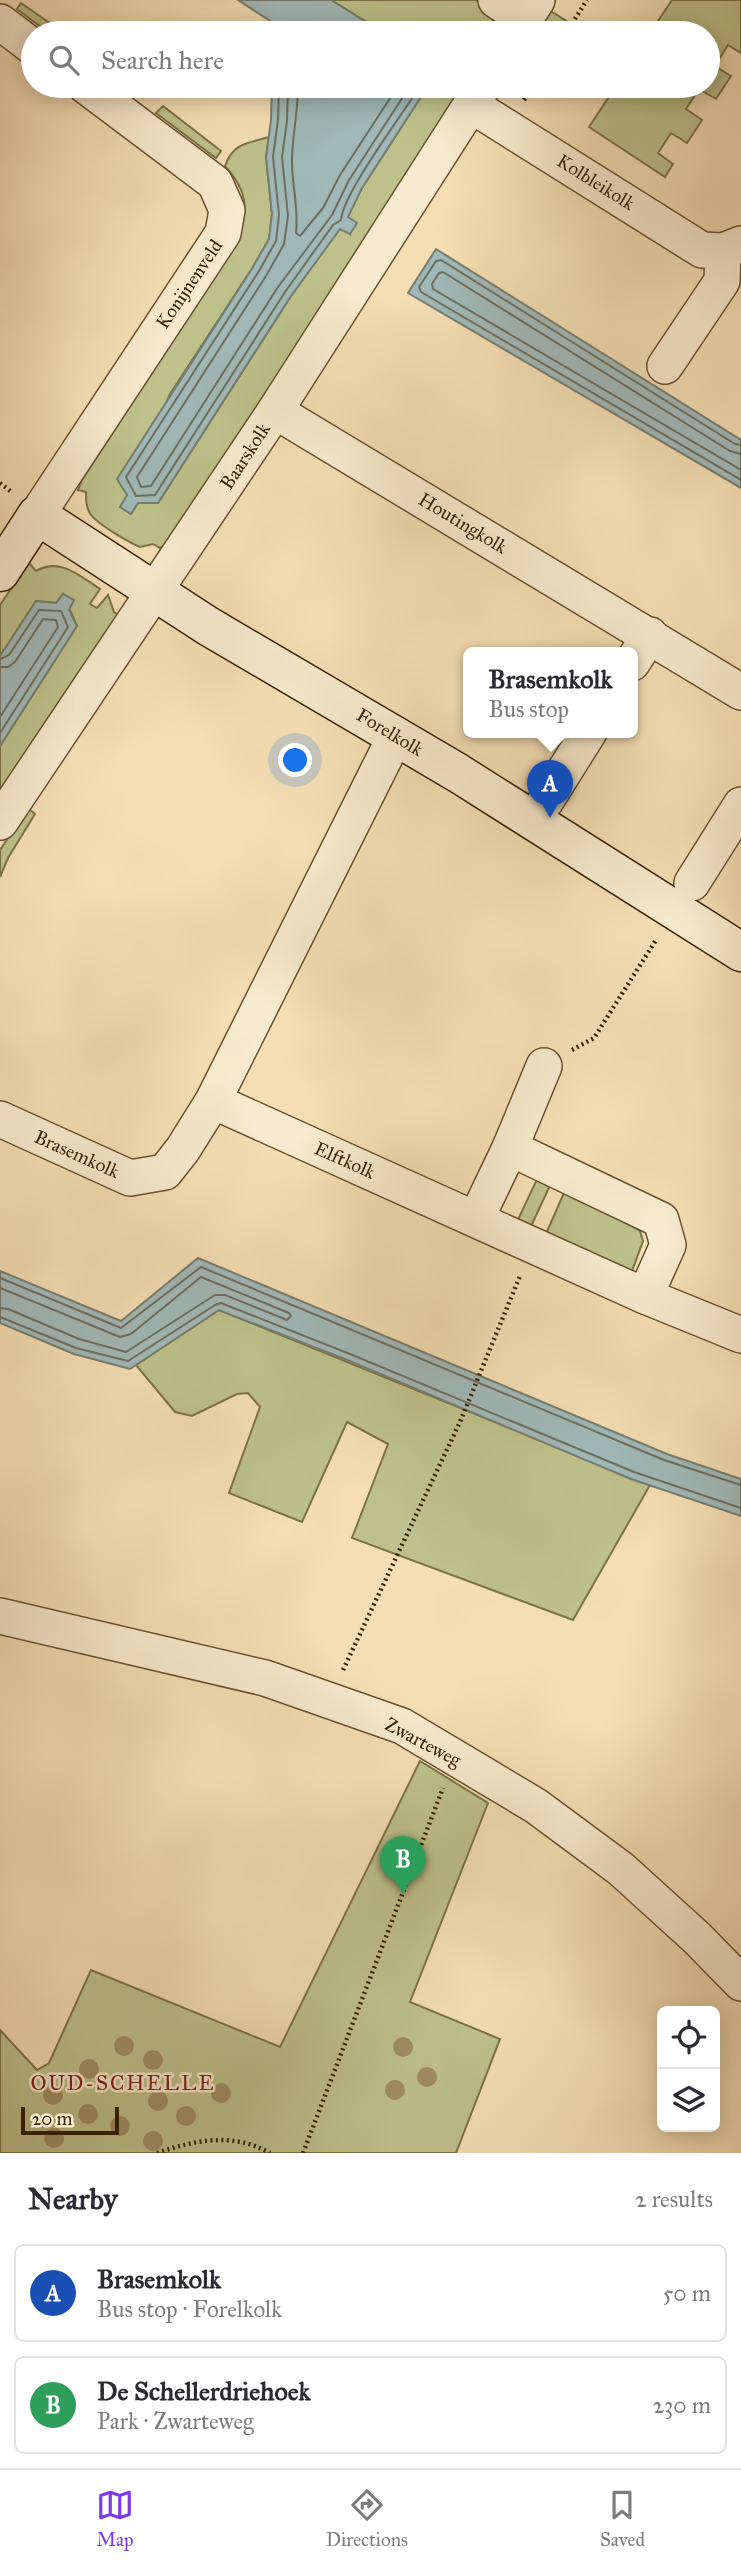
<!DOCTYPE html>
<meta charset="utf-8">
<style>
body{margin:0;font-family:"IM FELL Great Primer",serif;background:#f7f7f7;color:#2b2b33}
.controls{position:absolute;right:21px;bottom:21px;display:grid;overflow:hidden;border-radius:10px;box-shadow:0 4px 18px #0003}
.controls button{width:63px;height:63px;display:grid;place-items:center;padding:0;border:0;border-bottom:2px solid #e1e1e2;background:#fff;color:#2b2b33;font:35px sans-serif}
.scale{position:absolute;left:21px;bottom:18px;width:98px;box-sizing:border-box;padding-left:7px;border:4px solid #3a2303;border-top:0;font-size:19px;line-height:24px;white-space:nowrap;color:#3a2303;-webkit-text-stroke:5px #f8eace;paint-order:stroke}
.you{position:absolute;left:296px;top:761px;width:24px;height:24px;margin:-18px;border:5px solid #fff;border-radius:50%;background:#1a73e8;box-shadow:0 0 0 10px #1a73e833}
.badge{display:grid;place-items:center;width:46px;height:46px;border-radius:50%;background:#7c3aed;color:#fff;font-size:23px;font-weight:700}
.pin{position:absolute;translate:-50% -58px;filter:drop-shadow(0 2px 4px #0008)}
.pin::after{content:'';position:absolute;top:37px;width:24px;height:21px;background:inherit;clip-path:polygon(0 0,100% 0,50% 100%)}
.popup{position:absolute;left:463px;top:647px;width:175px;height:91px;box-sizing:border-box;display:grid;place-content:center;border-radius:10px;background:#fff;filter:drop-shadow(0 2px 5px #0005);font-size:23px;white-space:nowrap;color:#7c7c81}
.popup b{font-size:26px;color:#2b2b33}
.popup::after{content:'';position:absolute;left:50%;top:100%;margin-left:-14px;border:14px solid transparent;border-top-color:#fff}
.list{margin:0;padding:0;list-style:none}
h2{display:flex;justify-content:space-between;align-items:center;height:91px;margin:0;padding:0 28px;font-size:30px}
h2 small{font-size:23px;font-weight:400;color:#7c7c81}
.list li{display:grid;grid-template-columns:46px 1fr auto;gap:21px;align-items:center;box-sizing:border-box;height:98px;margin:0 14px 14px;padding:0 14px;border:2px solid #e1e1e2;border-radius:10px}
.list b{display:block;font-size:26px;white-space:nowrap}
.list p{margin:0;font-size:23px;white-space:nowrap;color:#7c7c81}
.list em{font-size:23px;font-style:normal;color:#7c7c81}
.icon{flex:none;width:38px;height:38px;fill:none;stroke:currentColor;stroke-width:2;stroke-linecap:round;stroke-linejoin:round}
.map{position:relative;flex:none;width:741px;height:2153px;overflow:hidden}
.search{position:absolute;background:#fff;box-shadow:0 4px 18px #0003;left:21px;right:21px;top:21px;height:77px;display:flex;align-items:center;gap:18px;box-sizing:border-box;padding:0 24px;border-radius:38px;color:#7c7c81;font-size:26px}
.sheet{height:315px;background:#fff}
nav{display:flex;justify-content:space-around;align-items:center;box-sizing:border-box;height:98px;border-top:2px solid #e1e1e2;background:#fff;font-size:19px;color:#7c7c81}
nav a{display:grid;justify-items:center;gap:4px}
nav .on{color:#7c3aed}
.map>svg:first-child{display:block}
.green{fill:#bec18b;stroke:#7c7247;stroke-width:2}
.water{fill:#a0b9b8;stroke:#777d70;stroke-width:2}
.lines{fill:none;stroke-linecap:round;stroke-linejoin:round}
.shore{stroke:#6d6e5e;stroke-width:2}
.street-casing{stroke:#69522f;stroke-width:38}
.secondary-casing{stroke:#3a2303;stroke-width:41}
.path{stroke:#3a2303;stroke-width:4.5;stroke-dasharray:2 3.5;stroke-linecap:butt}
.street{stroke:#f8eace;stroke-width:35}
.secondary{stroke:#f8eace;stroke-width:38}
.tree{fill:#a08d65}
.labels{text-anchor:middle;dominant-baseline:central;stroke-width:5;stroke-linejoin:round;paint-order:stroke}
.street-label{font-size:19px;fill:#3a2303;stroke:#f8eace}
.neighbourhood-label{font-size:21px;letter-spacing:2px;fill:#7a1f14;stroke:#f8eace}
</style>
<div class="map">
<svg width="741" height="2153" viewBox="0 0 741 2153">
<rect width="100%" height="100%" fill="#f5deb4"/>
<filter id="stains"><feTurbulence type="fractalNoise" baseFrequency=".00286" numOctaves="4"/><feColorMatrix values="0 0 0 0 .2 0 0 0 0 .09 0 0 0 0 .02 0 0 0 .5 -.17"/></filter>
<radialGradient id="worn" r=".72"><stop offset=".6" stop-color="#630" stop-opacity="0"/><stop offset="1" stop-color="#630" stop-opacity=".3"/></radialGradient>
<!-- green -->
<g class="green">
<path d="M331,0H476C489,9 497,16 497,33H384Z"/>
<polygon points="672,0 741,0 741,53 728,45 715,66 731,76 716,99 699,89 686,109 702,120 687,143 671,133 658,153 673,164 665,177 589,127 616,86 708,86 708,33 650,33"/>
<polygon points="21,3 64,33 49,33 17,9"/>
<polygon points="546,8 568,22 560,33 530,33"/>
<path d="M428,86H467L166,545L160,548L153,544L140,547C128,542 99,525 91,515C86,508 86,500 86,492L78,490L82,480L237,241C249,209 248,191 225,166C233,143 248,143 269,137L266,157L272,214L269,239L253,267L170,394L127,495L131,513L138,503H158L291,296L340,228L350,234L347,217L362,188Z"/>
<polygon points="163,106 221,151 216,158 156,113"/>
<path d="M29,563L36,571C60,557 80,576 100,589L90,604L97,608L108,595L114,612L122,617L0,808V746L77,626L63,594L56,603L36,601L0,656V605Z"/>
<polygon points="28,808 35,814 8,858 0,877 0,850"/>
<polygon points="540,1173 553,1179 526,1237 513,1230"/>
<polygon points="567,1186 640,1231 643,1241 627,1285 541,1245"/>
<polygon points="219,1310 650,1485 573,1620 352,1538 388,1444 347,1422 302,1522 229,1493 260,1407 248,1393 237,1394 192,1416 175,1412 136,1365"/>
<polygon points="420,1761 488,1803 410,2002 500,2039 456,2153 0,2153 0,2030 37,2070 49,2063 91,1970 280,2047"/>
</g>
<!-- water -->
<g class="water">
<polygon points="238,0 331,0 384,33 277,33 270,21"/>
<polygon points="272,86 428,86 362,188 348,217 357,223 350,234 340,229 291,296 158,503 138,503 131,514 120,507 127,495 117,479 253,267 269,239 272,214 266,157 271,120"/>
<polygon points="436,249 741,440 741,488 408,293"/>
<polygon points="63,594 74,600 69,610 77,626 0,746 0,656 36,601 56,603"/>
<polygon points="198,1258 667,1454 741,1479 741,1516 631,1479 347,1360 219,1310 130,1369 74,1354 0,1323 0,1271 121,1321"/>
</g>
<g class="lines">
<!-- shore -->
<g class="shore">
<path d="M279,86L278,120L273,157L279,215L276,241L259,271L126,477L136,496L155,495L285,292L333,225L341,220C343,193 403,114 420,86"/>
<polyline points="288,86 287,121 282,157 288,216 284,244 266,276 137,477 141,487 151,486 278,287 332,215 349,180 410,86"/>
<path d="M298,86C298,110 293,133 292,157C291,182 299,207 296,233L300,236L323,208L340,175L398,86"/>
<polyline points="741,445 735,444 441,260 436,261 419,287 421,292 741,480"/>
<polyline points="741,454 730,451 443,272 439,273 432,284 433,289 741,470"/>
<polyline points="0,659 9,655 39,610 61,611 68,627 0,733"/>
<polyline points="0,667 8,667 15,662 43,619 56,620 58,627 0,717"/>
<polyline points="0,1278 121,1328 201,1267 664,1460 741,1485"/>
<polyline points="0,1288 120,1337 131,1334 201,1277 289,1313 291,1316 287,1320 225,1295 215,1295 126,1352 79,1339 8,1309 0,1308"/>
<polyline points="0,1317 76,1348 128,1361 215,1305 221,1303 350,1354 634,1472 741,1508"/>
</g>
<!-- street casing -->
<g class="street-casing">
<g id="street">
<polyline points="496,0 525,19"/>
<polyline points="0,22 33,47"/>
<polyline points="516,33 537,0"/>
<polyline points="471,105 702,250 723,251 741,244"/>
<polyline points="665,366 722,281 723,251"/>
<polyline points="275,411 741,692"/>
<polyline points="37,515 223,233 227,210 215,183 86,86"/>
<polyline points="632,663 650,635"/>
<polyline points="545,802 589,732"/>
<polyline points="0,822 275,411 483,86"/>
<polyline points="692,883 741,805"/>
<polyline points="213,1101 645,1296 741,1335"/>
<polyline points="0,1119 130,1178 165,1172 183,1149 213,1101 396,735"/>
<polyline points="510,1148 661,1220 668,1245 645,1296"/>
<polyline points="476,1219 510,1148 544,1066"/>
<polyline points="0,1616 265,1678 402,1726 536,1806 621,1869 697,1938 741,1983"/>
</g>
</g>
<!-- secondary casing -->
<g class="secondary-casing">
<polyline id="secondary" points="0,572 37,515 208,626 458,773 741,952"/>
</g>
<!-- path -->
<g class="path">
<polyline points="566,33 587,0"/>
<polyline points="524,100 533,86"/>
<polyline points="0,483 13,493"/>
<polyline points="572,1050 594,1038 656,940"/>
<polyline points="343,1670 460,1422 520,1276"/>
<path d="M157,2153C195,2140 233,2132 270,2153"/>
<polyline points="303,2153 443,1788"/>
</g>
<!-- street -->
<use href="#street" class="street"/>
<!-- secondary -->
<use href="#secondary" class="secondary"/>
</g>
<!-- trees -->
<g class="tree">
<circle cx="124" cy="2046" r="10"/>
<circle cx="403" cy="2047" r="10"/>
<circle cx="153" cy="2060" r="10"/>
<circle cx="89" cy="2069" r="10"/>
<circle cx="427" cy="2077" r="10"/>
<circle cx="395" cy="2090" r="10"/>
<circle cx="221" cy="2093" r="10"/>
<circle cx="53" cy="2095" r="10"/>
<circle cx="158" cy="2101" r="10"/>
<circle cx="88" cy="2114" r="10"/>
<circle cx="186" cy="2116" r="10"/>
<circle cx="120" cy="2126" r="10"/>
<circle cx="54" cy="2138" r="10"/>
<circle cx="153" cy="2141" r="10"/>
</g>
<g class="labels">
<!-- street labels -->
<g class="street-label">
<text transform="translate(596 182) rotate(32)">Kolbleikolk</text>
<text transform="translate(189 284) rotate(-56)">Konijnenveld</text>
<text transform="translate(245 456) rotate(-57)">Baarskolk</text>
<text transform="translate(463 523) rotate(31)">Houtingkolk</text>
<text transform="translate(390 732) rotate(31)">Forelkolk</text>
<text transform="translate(77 1154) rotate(24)">Brasemkolk</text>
<text transform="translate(345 1160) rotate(24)">Elftkolk</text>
<text transform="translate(423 1742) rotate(28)">Zwarteweg</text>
</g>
<!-- neighbourhood labels -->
<g class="neighbourhood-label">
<text x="123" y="2083">OUD-SCHELLE</text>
</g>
</g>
<rect width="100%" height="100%" filter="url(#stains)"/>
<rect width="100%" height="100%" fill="url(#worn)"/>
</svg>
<div class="controls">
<button><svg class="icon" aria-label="locate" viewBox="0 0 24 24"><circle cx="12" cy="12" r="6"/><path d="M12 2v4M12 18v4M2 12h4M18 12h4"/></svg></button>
<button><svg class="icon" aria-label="layers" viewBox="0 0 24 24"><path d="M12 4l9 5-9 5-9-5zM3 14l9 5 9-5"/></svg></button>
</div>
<div class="scale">20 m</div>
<div class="you"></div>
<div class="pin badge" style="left:550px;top:818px;background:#1a4fb4">A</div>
<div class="popup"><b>Brasemkolk</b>Bus stop</div>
<div class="pin badge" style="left:403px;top:1894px;background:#2e9e5b">B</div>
<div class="search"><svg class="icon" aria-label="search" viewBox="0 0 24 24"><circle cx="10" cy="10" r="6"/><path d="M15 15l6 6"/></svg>Search here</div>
</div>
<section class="sheet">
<h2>Nearby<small>2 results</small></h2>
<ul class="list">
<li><span class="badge" style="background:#1a4fb4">A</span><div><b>Brasemkolk</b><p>Bus stop · Forelkolk</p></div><em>50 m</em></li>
<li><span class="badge" style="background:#2e9e5b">B</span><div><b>De Schellerdriehoek</b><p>Park · Zwarteweg</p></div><em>230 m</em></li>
</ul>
</section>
<nav>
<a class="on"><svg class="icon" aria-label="map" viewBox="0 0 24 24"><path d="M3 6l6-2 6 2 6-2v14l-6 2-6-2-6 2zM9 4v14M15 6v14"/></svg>Map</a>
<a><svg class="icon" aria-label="directions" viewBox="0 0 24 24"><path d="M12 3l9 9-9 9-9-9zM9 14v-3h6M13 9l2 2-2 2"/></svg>Directions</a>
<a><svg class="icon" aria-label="saved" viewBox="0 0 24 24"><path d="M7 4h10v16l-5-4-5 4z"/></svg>Saved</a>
</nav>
